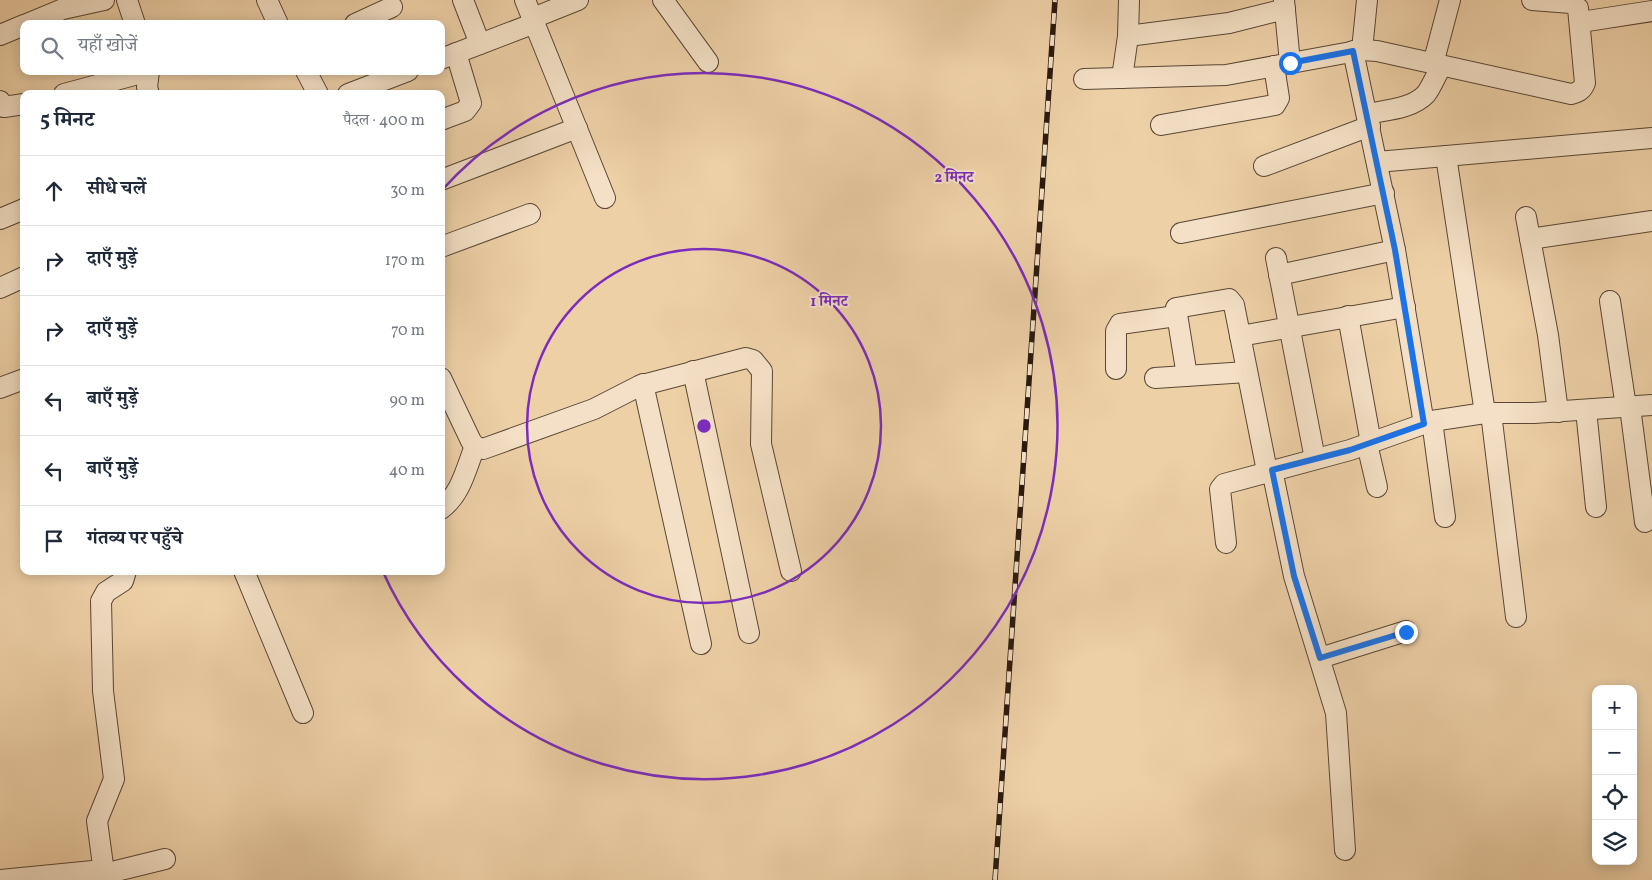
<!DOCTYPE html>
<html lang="hi">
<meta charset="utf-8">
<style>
body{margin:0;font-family:Vollkorn,"Noto Serif Devanagari",serif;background:#f6f6f7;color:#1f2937}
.controls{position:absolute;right:15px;bottom:15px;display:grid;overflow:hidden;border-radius:10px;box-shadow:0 2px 12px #0003}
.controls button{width:45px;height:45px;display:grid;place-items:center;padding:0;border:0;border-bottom:1px solid #e0e1e3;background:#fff;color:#1f2937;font:25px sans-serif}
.stop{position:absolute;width:15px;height:15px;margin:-11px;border:4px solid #1a73e8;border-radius:50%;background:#fff}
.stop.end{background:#1a73e8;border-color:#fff;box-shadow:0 1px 5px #0008}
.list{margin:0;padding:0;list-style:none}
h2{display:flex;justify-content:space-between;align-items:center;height:65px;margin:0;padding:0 20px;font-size:21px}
h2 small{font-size:16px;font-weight:400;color:#747a83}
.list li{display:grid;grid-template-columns:32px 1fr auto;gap:15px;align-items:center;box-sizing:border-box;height:70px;padding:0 20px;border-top:1px solid #e0e1e3}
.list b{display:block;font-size:19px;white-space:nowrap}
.list em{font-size:16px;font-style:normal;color:#747a83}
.icon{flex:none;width:28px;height:28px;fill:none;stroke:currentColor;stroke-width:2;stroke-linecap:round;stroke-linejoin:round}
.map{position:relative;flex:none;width:1652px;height:880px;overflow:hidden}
.search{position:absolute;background:#fff;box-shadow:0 2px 12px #0003;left:20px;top:20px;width:425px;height:55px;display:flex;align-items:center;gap:12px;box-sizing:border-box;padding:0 18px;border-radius:10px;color:#747a83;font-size:19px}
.panel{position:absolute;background:#fff;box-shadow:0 2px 12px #0003;left:20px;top:90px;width:425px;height:485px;border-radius:10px}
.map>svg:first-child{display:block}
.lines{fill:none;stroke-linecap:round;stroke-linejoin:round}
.minor-casing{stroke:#5a4735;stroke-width:22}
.minor{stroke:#f4e0c6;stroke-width:20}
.rail-casing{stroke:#29190f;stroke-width:5.5}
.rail{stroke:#f4e0c6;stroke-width:4;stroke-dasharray:11;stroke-linecap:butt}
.route{stroke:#1a73e8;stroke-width:6}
.ring{fill:none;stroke:#7b2cbf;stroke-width:2.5}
.centre{fill:#7b2cbf;stroke:#f4e0c6;stroke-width:2.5}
.ring-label{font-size:15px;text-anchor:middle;font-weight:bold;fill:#7b2cbf;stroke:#f4e0c6;stroke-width:4;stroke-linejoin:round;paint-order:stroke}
</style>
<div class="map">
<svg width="1652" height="880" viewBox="0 0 1652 880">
<rect width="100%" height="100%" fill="#eed0a7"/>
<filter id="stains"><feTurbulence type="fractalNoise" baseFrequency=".004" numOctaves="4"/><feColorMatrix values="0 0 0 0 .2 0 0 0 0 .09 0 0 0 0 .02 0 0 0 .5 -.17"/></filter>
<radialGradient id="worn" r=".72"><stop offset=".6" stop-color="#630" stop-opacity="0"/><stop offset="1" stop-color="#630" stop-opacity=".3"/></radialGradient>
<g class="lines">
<!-- minor casing -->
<g class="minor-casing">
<g id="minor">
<polyline points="127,0 135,24"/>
<polyline points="267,0 278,24"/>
<polyline points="463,0 480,44"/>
<polyline points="525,0 605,198"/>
<polyline points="663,0 708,62"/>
<polyline points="1284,0 1290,63"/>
<polyline points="533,18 578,0"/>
<polyline points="1581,22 1652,11"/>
<polyline points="27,24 63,9 104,0"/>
<polyline points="355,24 392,7"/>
<polyline points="0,35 24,25"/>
<polyline points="1128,36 1229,23 1285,9"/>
<polyline points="1362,50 1367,0"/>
<polyline points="1353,51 1395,250 1424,424"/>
<polyline points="441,59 535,23"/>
<polyline points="1433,64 1450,0"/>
<polyline points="149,71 147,87 149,94"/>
<polyline points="306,71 318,94"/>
<polyline points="1122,78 1128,36 1129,0"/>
<path d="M1084,79L1226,75L1362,50L1377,51L1571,94C1579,92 1582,90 1585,83L1578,8L1571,3L1532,0"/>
<polyline points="64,94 149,71"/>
<polyline points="348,94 408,71"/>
<polyline points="0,101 4,107 24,104"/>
<path d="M1367,114C1386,110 1412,109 1426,94C1432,86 1436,75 1441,67"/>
<polyline points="441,120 465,111 471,103 456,53"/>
<polyline points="1161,125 1275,105 1279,98 1274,66"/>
<polyline points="1446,156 1485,413"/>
<polyline points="1377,162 1652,138"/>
<polyline points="1264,166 1370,126"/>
<polyline points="441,180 577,128"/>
<polyline points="1526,217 1548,335 1558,412"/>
<polyline points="0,219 24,209"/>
<polyline points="1181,233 1384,193"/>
<polyline points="1530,239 1652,221"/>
<polyline points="441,247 530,214"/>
<polyline points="1276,258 1315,459"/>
<polyline points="1279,275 1395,250"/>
<polyline points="0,288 24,277"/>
<polyline points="1610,301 1626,407"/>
<polyline points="1348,316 1371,443"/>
<polyline points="1240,336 1405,307"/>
<polyline points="1116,369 1116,331 1120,324 1176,316"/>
<polyline points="693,371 749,633"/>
<polyline points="1187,376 1176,308 1229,299 1234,305 1267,471"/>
<polyline points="441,378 471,441 475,446 483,449 594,409 639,386 746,358 753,360 762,371 761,444 791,571"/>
<polyline points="1155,378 1247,372"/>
<polyline points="643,384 701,644"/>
<polyline points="0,388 24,379"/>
<polyline points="1630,407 1645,522"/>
<polyline points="1586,410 1596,507"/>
<polyline points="1491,413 1516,617"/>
<polyline points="1432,421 1445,517"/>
<polyline points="1367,444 1377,487"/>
<polyline points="1272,470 1294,576 1336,713 1345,850"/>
<path d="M441,509C461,494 466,469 475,446"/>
<polyline points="1226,543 1220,489 1224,484 1350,450 1432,421 1485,413 1534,413 1652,405"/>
<polyline points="244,571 303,713"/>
<polyline points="1320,658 1406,631"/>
<polyline points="104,874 165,859"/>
<polyline points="0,880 103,870"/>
<polyline points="105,880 97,821 114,779 103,691 101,601 106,592 123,581 126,571"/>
</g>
</g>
<!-- minor -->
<use href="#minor" class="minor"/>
<!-- rail casing -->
<g class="rail-casing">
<polyline id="rail" points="995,880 1055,0"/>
</g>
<!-- rail -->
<use href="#rail" class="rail"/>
</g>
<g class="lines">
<!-- route -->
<polyline class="route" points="1290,63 1353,51 1395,250 1424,424 1350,450 1272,470 1294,576 1320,658 1406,632"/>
</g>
<!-- distance rings -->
<g class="ring">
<circle cx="704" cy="426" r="177"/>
<path d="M442 190A353 353 0 1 1 383 572"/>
</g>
<circle cx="704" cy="426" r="8" class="centre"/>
<g class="ring-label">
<text x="954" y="182">2 मिनट</text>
<text x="829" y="306">1 मिनट</text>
</g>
<rect width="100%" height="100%" filter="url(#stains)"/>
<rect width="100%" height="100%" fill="url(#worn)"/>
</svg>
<div class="controls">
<button>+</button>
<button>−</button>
<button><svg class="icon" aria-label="locate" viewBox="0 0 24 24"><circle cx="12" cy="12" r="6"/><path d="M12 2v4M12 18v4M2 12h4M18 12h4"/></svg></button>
<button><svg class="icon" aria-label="layers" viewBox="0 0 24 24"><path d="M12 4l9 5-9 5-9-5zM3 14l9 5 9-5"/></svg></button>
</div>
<div class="stop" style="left:1290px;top:63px"></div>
<div class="stop end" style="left:1406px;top:632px"></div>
<div class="search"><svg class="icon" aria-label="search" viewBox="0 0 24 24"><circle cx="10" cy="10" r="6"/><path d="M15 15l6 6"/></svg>यहाँ खोजें</div>
<section class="panel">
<h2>5 मिनट<small>पैदल · 400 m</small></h2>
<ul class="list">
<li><svg class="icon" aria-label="ahead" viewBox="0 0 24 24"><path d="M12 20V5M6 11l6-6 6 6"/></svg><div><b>सीधे चलें</b></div><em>30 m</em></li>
<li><svg class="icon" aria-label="right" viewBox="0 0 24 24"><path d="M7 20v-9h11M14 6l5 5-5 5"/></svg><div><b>दाएँ मुड़ें</b></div><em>170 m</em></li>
<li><svg class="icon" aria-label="right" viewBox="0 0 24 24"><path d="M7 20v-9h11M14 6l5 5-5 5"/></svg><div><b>दाएँ मुड़ें</b></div><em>70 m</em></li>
<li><svg class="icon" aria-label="left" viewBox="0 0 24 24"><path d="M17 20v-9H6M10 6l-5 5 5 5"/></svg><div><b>बाएँ मुड़ें</b></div><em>90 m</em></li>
<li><svg class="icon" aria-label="left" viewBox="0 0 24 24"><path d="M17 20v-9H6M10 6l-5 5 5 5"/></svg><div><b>बाएँ मुड़ें</b></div><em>40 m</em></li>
<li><svg class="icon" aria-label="arrive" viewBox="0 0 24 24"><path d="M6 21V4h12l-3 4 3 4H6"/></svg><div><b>गंतव्य पर पहुँचे</b></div></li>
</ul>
</section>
</div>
